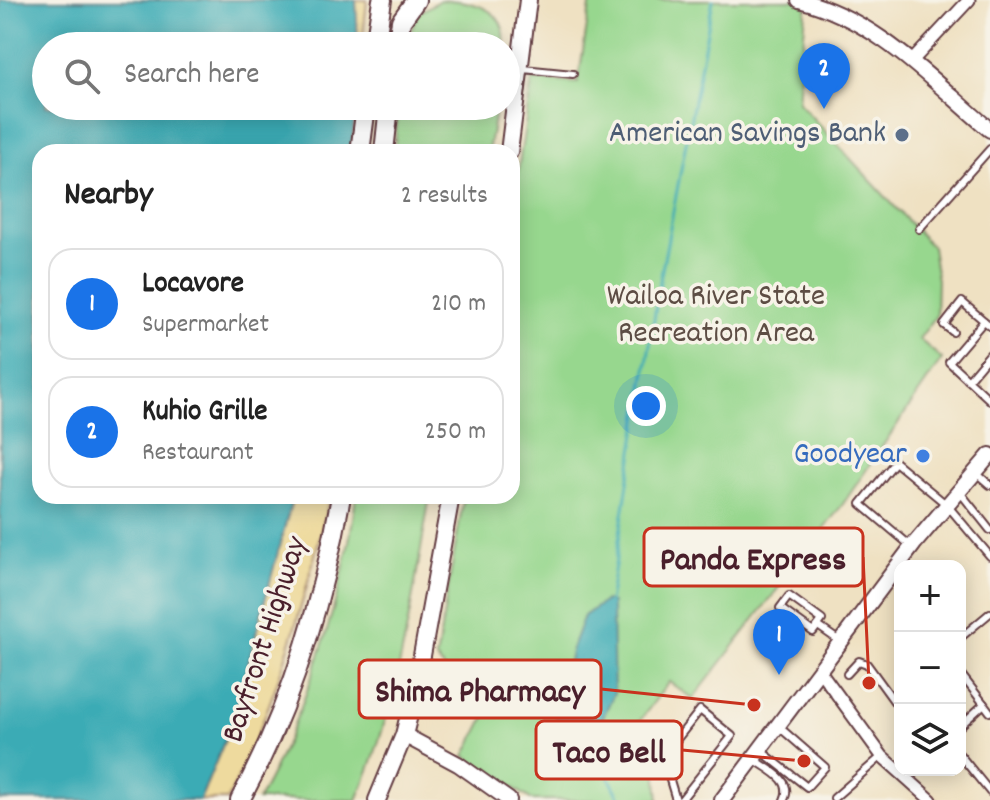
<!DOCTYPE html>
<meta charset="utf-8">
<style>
body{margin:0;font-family:Dekko,sans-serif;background:#f2f2f2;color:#222}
.controls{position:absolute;right:24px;bottom:24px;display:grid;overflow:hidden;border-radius:16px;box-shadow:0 4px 20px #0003}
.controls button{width:72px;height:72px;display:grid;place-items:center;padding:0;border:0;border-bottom:2px solid #e0e0e0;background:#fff;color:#222;font:40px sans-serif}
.you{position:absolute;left:646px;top:406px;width:28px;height:28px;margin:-20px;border:6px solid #fff;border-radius:50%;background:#1a73e8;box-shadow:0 0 0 12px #1a73e833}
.badge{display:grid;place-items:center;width:52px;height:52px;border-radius:50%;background:#1a73e8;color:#fff;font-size:26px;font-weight:700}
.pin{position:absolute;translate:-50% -66px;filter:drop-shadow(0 2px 4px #0008)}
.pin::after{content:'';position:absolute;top:42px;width:28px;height:24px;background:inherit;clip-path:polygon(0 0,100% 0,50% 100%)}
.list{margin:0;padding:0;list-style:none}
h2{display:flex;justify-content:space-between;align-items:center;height:104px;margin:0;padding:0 32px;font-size:34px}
h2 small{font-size:26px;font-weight:400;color:#767676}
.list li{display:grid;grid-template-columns:52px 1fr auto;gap:24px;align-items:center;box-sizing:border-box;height:112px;margin:0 16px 16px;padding:0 16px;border:2px solid #e0e0e0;border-radius:24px}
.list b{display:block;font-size:30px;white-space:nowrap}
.list p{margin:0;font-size:26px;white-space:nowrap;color:#767676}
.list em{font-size:26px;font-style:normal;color:#767676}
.icon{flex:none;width:44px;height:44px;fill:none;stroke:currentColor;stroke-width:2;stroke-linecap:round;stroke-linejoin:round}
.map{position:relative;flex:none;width:990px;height:800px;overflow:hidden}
.search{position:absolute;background:#fff;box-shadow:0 4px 20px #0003;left:32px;top:32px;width:488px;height:88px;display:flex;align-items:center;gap:20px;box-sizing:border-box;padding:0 28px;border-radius:44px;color:#767676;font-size:30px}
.panel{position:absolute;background:#fff;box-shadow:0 4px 20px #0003;left:32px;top:144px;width:488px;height:360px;border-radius:24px}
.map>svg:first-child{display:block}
.green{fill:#97d78e;stroke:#707b5c;stroke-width:2}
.sand{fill:#eeda9e;stroke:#9c7c64;stroke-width:2}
.water{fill:#3aabb5;stroke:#426570;stroke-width:2}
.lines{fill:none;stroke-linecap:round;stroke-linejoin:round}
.stream{stroke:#3aabb5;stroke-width:3}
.service-casing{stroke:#633c42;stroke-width:10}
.minor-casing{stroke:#633c42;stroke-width:15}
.tertiary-casing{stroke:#633c42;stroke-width:18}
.secondary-casing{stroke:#633c42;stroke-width:20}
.primary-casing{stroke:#633c42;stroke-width:22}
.service{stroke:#fff;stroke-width:6}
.minor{stroke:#fff;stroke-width:11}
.tertiary{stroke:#fff;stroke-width:14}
.secondary{stroke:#fff;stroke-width:16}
.primary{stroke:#fff;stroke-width:18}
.service-dot{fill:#5c6f8a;stroke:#f7f3e8;stroke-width:3}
.shop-dot{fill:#3f7fe0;stroke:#f7f3e8;stroke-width:3}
.labels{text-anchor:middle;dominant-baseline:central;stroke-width:7;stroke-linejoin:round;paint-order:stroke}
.service-label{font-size:32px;fill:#4e5e75;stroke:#f7f3e8;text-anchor:end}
.park-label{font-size:32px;fill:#5d4d44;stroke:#f7f3e8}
.shop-label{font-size:32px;fill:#366cbe;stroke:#f7f3e8;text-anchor:end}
.street-label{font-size:32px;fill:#4a1f2b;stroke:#f7f3e8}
.leader{fill:none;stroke:#c8321e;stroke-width:3}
.callout-dot{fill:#c8321e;stroke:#f7f3e8;stroke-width:3}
.callout{fill:#f7f3e8;stroke:#c8321e;stroke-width:3}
.callout-label{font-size:34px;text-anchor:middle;font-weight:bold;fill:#4a1f2b}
</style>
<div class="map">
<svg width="990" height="800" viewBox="0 0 990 800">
<rect width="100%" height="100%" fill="#f7f3e8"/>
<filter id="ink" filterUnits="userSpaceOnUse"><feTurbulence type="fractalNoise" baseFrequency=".0125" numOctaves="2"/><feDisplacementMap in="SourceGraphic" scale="16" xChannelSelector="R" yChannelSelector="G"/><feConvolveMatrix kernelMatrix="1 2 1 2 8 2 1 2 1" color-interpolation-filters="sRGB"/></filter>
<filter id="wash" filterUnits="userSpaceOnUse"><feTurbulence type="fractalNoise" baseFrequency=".006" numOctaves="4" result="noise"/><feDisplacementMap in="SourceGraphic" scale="32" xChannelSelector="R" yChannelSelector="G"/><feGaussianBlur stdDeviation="1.8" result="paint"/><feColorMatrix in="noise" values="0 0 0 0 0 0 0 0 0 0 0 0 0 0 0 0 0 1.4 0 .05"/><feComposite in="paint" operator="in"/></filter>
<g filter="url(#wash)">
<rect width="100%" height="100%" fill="#efe1c2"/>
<!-- green -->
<g class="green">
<path d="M440,0C469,0 509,7 504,46H406L417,14Z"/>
<polygon points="591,0 807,0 798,102 932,247 937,280 936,316 919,339 942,359 843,504 693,699 669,682 639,722 642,747 655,758 659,800 532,800 465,756 486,715 436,659 464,496 512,496 512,210 532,80 578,83"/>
<polygon points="399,106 496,106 488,152 394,152"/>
<path d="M356,496H430C412,599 399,703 357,800H258C304,717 345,591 356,496Z"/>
</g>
<!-- sand -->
<g class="sand">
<polygon points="356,0 367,0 362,46 358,46"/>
<path d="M293,496H330C304,601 277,704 227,800H200L232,723Z"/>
</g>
<!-- water -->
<g class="water">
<polygon points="0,0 356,0 358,46 46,46 46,106 356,106 351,152 40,152 40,496 293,496 232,723 200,800 0,800"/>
<polygon points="605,601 612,603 612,608 614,693 599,726 594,728 555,722 572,647 584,616"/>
</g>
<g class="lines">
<!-- stream -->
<g class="stream">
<polyline points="609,603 661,275 713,0"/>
<polyline points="594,725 604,768 621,800"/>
</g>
</g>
</g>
<g filter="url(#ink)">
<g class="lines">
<!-- service casing -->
<g class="service-casing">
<g id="service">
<polyline points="523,69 573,74"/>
<polyline points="919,229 990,149"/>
<polyline points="984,321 949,362 990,400"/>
<polyline points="953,332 944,325 962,302 990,326"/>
<polyline points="968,380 990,354"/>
<polyline points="975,472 990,485"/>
<polyline points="959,491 990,530"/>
<polyline points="912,547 861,504 895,462 947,505 990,556"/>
<polygon points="789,596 822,620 813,632 780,608"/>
<polyline points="818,626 841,642"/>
<polyline points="960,638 990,613"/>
<polyline points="960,673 984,704"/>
<polyline points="847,674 859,661 867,664 896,704"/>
<polyline points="960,726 984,704 990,712"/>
<polyline points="760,750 807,787 825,767 778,726"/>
<polyline points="960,755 990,792"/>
<path d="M755,760C769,770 794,780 784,800"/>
<polyline points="834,798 882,756"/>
<polyline points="676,800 663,757 700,710 732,736 681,800"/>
</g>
</g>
<!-- minor casing -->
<g class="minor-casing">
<g id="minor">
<polyline points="912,61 969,0"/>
<polyline points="820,671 882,756 931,800"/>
</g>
</g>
<!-- tertiary casing -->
<g class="tertiary-casing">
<g id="tertiary">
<path d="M799,0C878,20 930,79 990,130"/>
<polyline points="404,735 458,764 509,800"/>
<polyline points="722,800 914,544 990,455"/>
</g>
</g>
<!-- secondary casing -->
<g class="secondary-casing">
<g id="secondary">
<polyline points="509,152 528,0"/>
<polyline points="377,800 404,735 417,683 451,496"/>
</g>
</g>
<!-- primary casing -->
<g class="primary-casing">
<g id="primary">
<polyline points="375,46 382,0"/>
<polyline points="397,46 401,21 416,0"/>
<polyline points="360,152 366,106"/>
<polyline points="384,152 389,106"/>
<path d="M240,800C291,706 323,600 341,496"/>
</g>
</g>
<!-- service -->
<use href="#service" class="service"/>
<!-- minor -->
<use href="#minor" class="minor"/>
<!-- tertiary -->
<use href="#tertiary" class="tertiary"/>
<!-- secondary -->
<use href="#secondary" class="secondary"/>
<!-- primary -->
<use href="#primary" class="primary"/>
</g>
</g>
<!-- markers -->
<circle class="service-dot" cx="902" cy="135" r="8"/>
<circle class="shop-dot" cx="923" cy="456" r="8"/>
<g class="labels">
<!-- service labels -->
<g class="service-label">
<text x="886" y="135">American Savings Bank</text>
</g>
<!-- park labels -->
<g class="park-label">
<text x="716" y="298">Wailoa River State<tspan x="716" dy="37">Recreation Area</tspan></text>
</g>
<!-- shop labels -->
<g class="shop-label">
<text x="907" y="456">Goodyear</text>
</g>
<!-- street labels -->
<g class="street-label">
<text transform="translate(267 640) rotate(-72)">Bayfront Highway</text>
</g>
</g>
<!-- callouts -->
<path class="leader" d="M869 683L863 557M754 705L601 689M804 761L682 750"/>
<g class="callout-dot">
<circle cx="869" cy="683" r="8"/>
<circle cx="754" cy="705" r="8"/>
<circle cx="804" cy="761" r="8"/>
</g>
<g class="callout">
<rect x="644" y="528" width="219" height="58" rx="8"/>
<rect x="359" y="660" width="242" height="58" rx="8"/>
<rect x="536" y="721" width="146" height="58" rx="8"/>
</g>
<g class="callout-label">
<text x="753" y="569">Panda Express</text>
<text x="480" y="701">Shima Pharmacy</text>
<text x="609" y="762">Taco Bell</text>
</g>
</svg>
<div class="controls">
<button>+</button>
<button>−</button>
<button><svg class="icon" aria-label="layers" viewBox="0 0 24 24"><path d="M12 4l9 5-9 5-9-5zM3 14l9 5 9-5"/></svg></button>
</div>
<div class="you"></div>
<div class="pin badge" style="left:779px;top:675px">1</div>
<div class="pin badge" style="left:824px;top:109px">2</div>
<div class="search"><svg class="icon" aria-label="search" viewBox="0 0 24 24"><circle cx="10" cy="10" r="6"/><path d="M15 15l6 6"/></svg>Search here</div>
<section class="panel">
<h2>Nearby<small>2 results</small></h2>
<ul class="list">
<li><span class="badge">1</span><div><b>Locavore</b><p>Supermarket</p></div><em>210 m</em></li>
<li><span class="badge">2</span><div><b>Kuhio Grille</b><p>Restaurant</p></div><em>250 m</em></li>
</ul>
</section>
</div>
